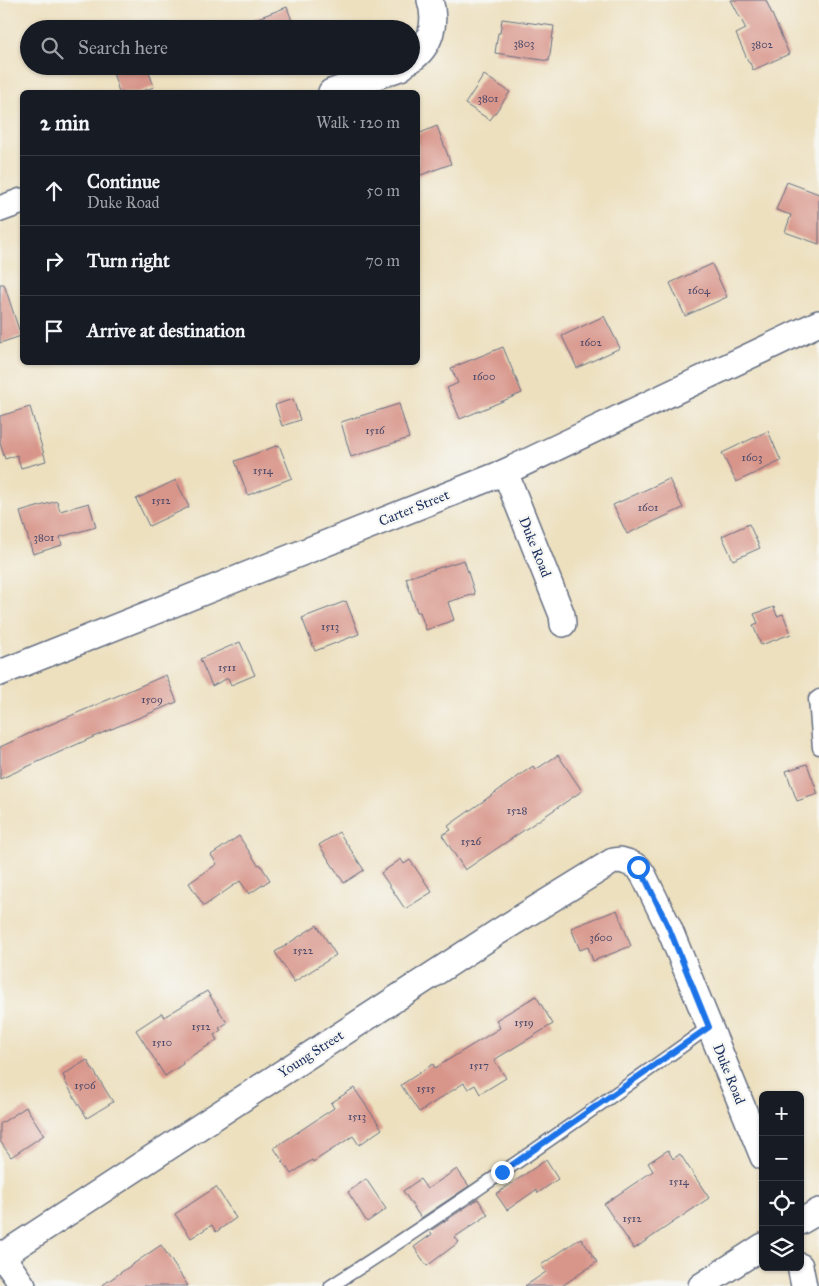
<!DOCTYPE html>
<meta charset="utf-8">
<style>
body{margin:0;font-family:"IM FELL Great Primer",serif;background:#242831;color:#f1f3f6}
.controls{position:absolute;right:15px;bottom:15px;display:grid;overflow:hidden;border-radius:8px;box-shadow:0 1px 4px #0004}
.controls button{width:45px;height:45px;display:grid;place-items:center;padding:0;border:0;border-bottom:1px solid #363941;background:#171b24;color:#f1f3f6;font:25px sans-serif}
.stop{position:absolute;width:15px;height:15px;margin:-11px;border:4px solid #1a73e8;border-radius:50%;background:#fff}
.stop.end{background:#1a73e8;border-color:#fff;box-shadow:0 1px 5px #0008}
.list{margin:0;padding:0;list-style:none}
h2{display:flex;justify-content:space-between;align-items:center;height:65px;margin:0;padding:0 20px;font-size:21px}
h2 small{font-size:16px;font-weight:400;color:#9ea1a6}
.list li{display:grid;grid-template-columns:32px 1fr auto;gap:15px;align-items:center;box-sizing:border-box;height:70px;padding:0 20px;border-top:1px solid #363941}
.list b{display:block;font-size:19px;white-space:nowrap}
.list p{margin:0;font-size:16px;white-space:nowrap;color:#9ea1a6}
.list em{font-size:16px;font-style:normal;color:#9ea1a6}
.icon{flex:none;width:28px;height:28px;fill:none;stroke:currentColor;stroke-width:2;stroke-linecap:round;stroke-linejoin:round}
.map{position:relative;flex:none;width:819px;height:1286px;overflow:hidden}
.search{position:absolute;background:#171b24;box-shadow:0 1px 4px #0004;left:20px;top:20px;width:400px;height:55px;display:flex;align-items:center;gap:12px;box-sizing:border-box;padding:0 18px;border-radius:28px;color:#9ea1a6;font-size:19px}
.panel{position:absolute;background:#171b24;box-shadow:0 1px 4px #0004;left:20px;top:90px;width:400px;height:275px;border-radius:8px}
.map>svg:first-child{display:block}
.building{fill:#d8958a}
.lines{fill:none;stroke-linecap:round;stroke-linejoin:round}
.service-casing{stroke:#646d80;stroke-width:15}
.minor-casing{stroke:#646d80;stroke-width:28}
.service{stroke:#fff;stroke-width:12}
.minor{stroke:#fff;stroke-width:25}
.route{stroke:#1a73e8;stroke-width:6}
.labels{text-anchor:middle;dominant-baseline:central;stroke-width:4.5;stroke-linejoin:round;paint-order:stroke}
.number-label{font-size:11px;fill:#4a4869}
.street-label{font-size:14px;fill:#1b2f5e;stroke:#f6f6f2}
</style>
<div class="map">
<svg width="819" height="1286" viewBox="0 0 819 1286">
<rect width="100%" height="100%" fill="#f6f6f2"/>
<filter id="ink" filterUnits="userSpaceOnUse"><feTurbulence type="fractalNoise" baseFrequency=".02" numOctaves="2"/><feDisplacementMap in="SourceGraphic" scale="10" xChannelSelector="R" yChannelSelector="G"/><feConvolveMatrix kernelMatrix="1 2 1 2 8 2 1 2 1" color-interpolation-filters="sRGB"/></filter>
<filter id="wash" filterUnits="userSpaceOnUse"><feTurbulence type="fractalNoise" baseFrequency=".0096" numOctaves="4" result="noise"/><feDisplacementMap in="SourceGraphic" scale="20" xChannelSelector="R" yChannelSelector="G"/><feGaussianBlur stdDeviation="1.12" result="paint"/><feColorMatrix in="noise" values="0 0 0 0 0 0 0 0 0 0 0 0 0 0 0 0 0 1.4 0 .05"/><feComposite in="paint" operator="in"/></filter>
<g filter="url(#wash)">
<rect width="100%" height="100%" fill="#ede0bf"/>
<g id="blocks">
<!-- building -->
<g class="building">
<polygon points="731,0 766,0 789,54 753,70 750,63 749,63 736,34 746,29"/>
<polygon points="287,7 295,29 235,29 234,27"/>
<polygon points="502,19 554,26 549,61 495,53 498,33 500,33"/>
<polygon points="111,66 147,66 154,87 139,92 119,92"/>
<polygon points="484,75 510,92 490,120 465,104"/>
<polygon points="437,126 451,164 418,176 418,134"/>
<polygon points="787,182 819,194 819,244 785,232 791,215 776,210"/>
<polygon points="712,264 727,297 685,316 670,283"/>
<polygon points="0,284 4,284 21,336 0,343"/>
<polygon points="604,316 620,348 577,368 562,336"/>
<polygon points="503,347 522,393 460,419 447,388 458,383 451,368"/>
<polygon points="293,399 300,420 282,426 275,405"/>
<polygon points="399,404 409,438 351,457 341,422"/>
<polygon points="30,407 46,461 21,468 17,455 5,459 0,443 0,416"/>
<polygon points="768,431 781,461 736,482 722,453"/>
<polygon points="279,445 292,478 248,495 235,461"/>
<polygon points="669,479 683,508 627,534 613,505"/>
<polygon points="176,480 189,507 149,526 136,499"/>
<polygon points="57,501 60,511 89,503 96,527 60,537 62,545 33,554 20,512"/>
<polygon points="749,524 760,548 733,560 722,536"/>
<polygon points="464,560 475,594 448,602 454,620 426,630 420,612 417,612 406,578"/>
<polygon points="346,601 359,634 315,651 302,618"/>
<polygon points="774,607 777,616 783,614 791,634 761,645 753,625 758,623 754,614"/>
<polygon points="240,642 255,675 231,685 228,678 212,686 200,659"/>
<polygon points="166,675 177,702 109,730 0,779 0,747 35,731"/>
<polygon points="558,755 582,791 465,870 442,835 451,830 448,826 533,766 535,770"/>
<polygon points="807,764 818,794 797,801 786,771"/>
<polygon points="339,832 364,870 344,883 319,845"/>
<polygon points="239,836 258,865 260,864 270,880 249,894 240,881 204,906 189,883 217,864 211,855"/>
<polygon points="401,859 404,864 410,860 432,892 405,909 381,873"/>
<polygon points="617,910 631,946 593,961 588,947 580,950 571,928"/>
<polygon points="317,925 336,955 294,982 275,952"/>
<polygon points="207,991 227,1023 219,1028 221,1030 214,1035 217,1040 182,1062 183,1064 165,1076 136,1030 162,1013 164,1017"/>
<polygon points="536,996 553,1024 494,1060 506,1078 480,1094 475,1085 468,1089 464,1083 419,1112 401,1085 433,1064 435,1068 500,1028 496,1020"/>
<polygon points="87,1060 113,1102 87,1118 64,1080 65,1079 63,1075"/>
<polygon points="354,1088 382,1129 359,1145 353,1136 313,1162 312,1160 291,1174 274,1148 334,1108 331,1103"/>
<polygon points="26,1107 44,1135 11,1157 0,1141 0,1124"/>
<polygon points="668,1150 673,1159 680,1154 709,1198 634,1249 604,1204 653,1171 648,1163"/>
<polygon points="546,1160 558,1179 538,1193 536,1190 507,1210 496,1194"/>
<polygon points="457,1169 469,1186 421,1218 403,1191 420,1179 427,1189"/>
<polygon points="366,1179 386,1209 367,1222 348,1192"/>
<polygon points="216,1187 236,1218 216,1232 212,1225 191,1238 175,1214"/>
<polygon points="478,1199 488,1215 455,1237 459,1242 427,1266 414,1247 432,1234 430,1231"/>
<polygon points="581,1238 597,1262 562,1286 525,1286 546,1272 541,1265"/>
<polygon points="161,1245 188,1286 101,1286"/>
</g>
</g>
</g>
<g filter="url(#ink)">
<use href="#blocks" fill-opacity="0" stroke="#646d80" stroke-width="1"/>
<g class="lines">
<!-- service casing -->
<g class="service-casing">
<g id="service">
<polyline points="819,696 815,699 819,748"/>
<path d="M331,1286C460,1204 585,1116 709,1027"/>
</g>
</g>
<!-- minor casing -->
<g class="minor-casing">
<g id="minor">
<path d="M411,60C431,46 437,23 430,0"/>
<polyline points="331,92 400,68 403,66"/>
<polyline points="0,209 22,201"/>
<polyline points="505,472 562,615 563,624"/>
<polyline points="0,673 505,472 819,323"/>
<polyline points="800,1222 819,1211"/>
<polyline points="0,1253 23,1286"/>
<polyline points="0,1257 498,932 613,861 620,860 627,862 638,867 644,876 669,928 763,1157"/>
<polyline points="800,1266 804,1286"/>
<polyline points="701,1286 763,1246"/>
</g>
</g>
<!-- service -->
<use href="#service" class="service"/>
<!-- minor -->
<use href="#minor" class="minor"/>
</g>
</g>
<g class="lines" filter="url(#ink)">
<!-- route -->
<polyline class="route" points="502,1172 709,1027 669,928 644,876 638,867"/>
</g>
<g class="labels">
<!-- number labels -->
<g class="number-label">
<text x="524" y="43">3803</text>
<text x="762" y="44">3802</text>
<text x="488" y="98">3801</text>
<text x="699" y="290">1604</text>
<text x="591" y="342">1602</text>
<text x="484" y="376">1600</text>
<text x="375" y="430">1516</text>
<text x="752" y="457">1603</text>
<text x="263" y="470">1514</text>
<text x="161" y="500">1512</text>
<text x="648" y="507">1601</text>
<text x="44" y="537">3801</text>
<text x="330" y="626">1513</text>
<text x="227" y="667">1511</text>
<text x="152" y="699">1509</text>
<text x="517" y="810">1528</text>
<text x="471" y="841">1526</text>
<text x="601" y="937">3600</text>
<text x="303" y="950">1522</text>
<text x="524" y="1022">1519</text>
<text x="201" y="1026">1512</text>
<text x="162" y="1042">1510</text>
<text x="479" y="1065">1517</text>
<text x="85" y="1085">1506</text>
<text x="426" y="1088">1515</text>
<text x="357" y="1116">1513</text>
<text x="679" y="1181">1514</text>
<text x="632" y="1218">1512</text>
</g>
<!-- street labels -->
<g class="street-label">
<text transform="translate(414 508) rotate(-22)">Carter Street</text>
<text transform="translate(535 547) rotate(68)">Duke Road</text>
<text transform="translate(311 1054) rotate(-33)">Young Street</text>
<text transform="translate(729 1074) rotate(68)">Duke Road</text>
</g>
</g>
</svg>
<div class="controls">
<button>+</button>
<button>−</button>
<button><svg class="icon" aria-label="locate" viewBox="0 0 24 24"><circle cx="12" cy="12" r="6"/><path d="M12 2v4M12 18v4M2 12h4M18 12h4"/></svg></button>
<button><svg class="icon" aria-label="layers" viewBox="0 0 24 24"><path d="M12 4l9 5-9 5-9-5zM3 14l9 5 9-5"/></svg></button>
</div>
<div class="stop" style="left:638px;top:867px"></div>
<div class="stop end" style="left:502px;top:1172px"></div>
<div class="search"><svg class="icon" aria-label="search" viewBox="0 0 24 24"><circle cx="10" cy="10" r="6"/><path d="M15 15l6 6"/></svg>Search here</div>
<section class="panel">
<h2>2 min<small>Walk · 120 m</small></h2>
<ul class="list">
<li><svg class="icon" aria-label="ahead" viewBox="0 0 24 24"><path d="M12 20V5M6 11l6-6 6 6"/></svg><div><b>Continue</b><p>Duke Road</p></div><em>50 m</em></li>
<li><svg class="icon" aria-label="right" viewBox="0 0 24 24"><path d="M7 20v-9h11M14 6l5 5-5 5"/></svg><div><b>Turn right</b></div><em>70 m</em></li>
<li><svg class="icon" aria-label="arrive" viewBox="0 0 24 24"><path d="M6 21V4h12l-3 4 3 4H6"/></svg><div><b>Arrive at destination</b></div></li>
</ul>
</section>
</div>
